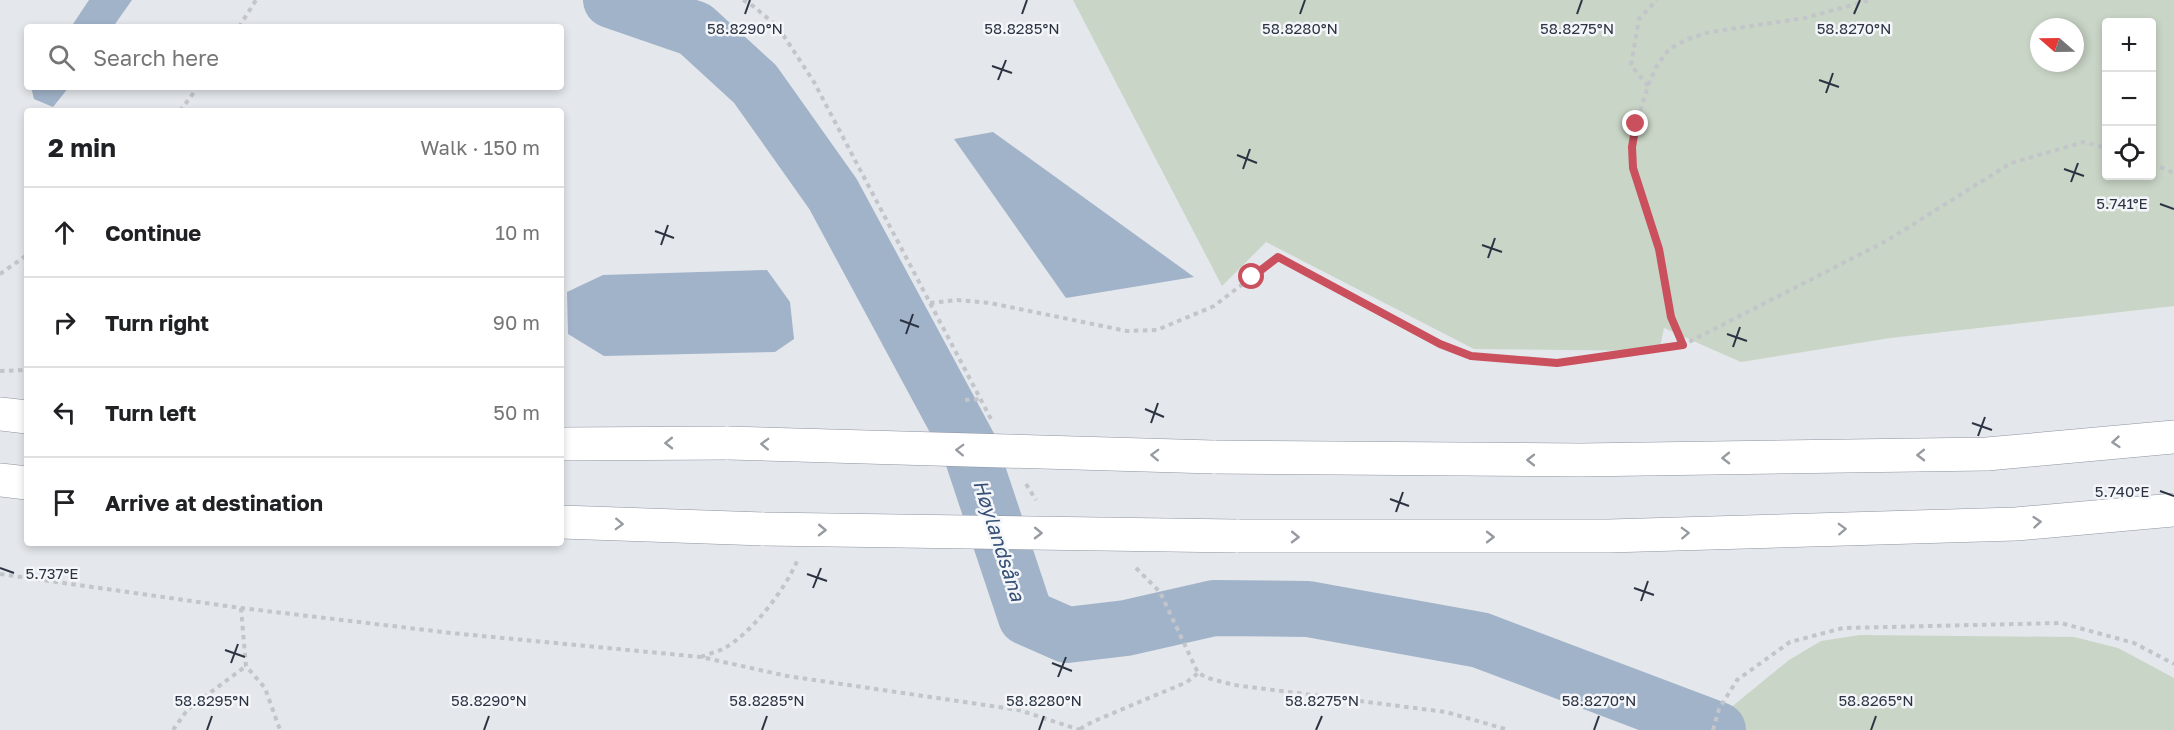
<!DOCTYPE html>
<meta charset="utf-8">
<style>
body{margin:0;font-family:"Golos Text",sans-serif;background:#f2f2f2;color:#202124}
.controls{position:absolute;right:18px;top:18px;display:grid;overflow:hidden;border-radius:6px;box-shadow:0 3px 9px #0003}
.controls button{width:54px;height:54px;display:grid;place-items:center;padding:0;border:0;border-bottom:2px solid #e0e0e0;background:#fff;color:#202124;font:30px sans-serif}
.compass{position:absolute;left:2030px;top:18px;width:54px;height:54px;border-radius:50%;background:#fff;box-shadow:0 3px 9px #0003;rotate:290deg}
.stop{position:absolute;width:18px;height:18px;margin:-14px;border:4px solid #ca505e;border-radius:50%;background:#fff}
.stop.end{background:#ca505e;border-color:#fff;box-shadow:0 2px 6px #0008}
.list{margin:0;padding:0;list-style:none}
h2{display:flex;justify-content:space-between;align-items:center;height:78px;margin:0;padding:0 24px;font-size:26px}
h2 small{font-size:20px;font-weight:400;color:#757577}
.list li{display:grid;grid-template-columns:39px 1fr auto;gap:18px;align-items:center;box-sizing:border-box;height:90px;padding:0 24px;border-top:2px solid #e0e0e0}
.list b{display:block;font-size:22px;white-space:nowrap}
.list em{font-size:20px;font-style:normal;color:#757577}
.icon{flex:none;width:33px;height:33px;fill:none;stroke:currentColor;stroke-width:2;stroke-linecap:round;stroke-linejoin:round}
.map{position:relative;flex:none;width:2174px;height:730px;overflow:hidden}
.search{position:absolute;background:#fff;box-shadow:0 3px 9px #0003;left:24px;top:24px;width:540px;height:66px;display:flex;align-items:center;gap:15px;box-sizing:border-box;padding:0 21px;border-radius:6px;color:#757577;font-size:22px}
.panel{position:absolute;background:#fff;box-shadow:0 3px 9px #0003;left:24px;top:108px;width:540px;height:438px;border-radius:6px}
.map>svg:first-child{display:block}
.green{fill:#c9d5c6;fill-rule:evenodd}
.water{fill:#a1b3c9}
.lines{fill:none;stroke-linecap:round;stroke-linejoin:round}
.river{stroke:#a1b3c9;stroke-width:56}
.highway-casing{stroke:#8c94a2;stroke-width:34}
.path{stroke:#c2c5ca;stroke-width:4;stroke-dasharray:4.5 4.5;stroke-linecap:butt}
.highway{stroke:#fff;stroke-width:33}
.highway-bridge-casing{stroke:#8c94a2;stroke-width:34;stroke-linecap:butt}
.highway-bridge{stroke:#fff;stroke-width:33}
.oneway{stroke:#969aa1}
.route{stroke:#ca505e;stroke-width:8}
.ticks{fill:none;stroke:#2c3443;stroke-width:2}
.labels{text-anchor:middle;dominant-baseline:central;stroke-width:5;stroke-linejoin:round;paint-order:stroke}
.water-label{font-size:20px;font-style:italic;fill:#375176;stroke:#f4f6f9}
.ticks-label{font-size:15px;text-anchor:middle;fill:#2c3443;stroke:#f4f6f9;stroke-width:5;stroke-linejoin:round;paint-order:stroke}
</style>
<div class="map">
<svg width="2174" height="730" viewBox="0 0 2174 730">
<rect width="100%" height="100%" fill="#e4e7eb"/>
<!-- green -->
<g class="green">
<path d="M1073,0H2174V306L1890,338L1741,362L1664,328L1659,351L1474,349L1266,242L1222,286ZM2106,22H2152V176H2106ZM2039,27H2075V63H2039Z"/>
<polygon points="1860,635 2074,637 2118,648 2174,678 2174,730 1723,730 1729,709 1789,660 1821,641"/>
</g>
<!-- water -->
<g class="water">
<polygon points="89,0 132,0 113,27 71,27"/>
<polygon points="31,87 69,87 53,107 34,99"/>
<polygon points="993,132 1194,277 1066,298 954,139"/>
<polygon points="767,270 790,302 794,339 775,352 604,356 568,334 567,292 603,275"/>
</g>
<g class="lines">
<!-- river -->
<polyline class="river" points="611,0 695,29 755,84 833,194 969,446 1026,617 1067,635 1126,628 1214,608 1308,609 1480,640 1718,730"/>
<!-- highway casing -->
<g class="highway-casing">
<g id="highway">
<polyline points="0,414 27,417"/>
<polyline points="561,444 728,443"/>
<polyline points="1213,457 1580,460 1987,454 2174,437"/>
<polyline points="0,480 27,483"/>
<polyline points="561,522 764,529"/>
<polyline points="1236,536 1609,536 2016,524 2174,510"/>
</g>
</g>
<!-- path -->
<g class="path">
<polyline points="743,0 753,6 778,27 814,82 991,419"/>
<polyline points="239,27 256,0"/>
<polyline points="1648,86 1631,65 1639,19 1657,0"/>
<polyline points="180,111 198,87"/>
<polyline points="2152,163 2174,173"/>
<polyline points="0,274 27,255"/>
<polyline points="930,303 957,300 990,303 1127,331 1157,330 1214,306 1278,257 1440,343 1471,355 1557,363 1683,345 1888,240 2011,163 2084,142 2106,148"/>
<polyline points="1683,345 1671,317 1664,271 1659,249 1633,168 1632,147 1636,124 1648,86 1656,67 1669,49 1688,39 1710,32 1805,18 1870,0"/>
<polyline points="0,371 27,370"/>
<polyline points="965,400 981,399"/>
<polyline points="1026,484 1036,500"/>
<polyline points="1136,568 1160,592 1198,673 1208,678 1234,685 1446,712 1509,730"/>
<polyline points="0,574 241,608 451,633 701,657 787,676 1019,710 1080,730"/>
<polyline points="241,608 246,666 265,688 280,730"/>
<path d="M701,657C708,654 716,652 723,649C751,634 785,590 797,561"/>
<polyline points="1080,729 1092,722 1187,682 1198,673"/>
<polyline points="173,730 188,709 246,666"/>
<polyline points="1713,730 1719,709 1737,680 1790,642 1843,628 2061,623 2134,643 2174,664"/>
</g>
<!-- highway -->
<use href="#highway" class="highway"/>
<!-- highway-bridge casing -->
<g class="highway-bridge-casing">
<g id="highway-bridge">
<polyline points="728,443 1213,457"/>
<polyline points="764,529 1236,536"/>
</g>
</g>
<!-- highway-bridge -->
<use href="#highway-bridge" class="highway-bridge"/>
</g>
<!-- one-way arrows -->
<defs><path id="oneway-chevron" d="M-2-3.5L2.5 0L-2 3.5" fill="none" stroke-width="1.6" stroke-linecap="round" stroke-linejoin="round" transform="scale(1.5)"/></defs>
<g class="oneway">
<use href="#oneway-chevron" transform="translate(2116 442) rotate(175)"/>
<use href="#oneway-chevron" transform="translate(669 443) rotate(179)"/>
<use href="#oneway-chevron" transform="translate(765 444) rotate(-178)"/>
<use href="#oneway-chevron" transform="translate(960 450) rotate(-178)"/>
<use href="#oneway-chevron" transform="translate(1155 455) rotate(-178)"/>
<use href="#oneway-chevron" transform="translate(1921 455) rotate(179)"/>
<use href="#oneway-chevron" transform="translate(1726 458) rotate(179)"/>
<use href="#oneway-chevron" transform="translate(1531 460) rotate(-180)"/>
<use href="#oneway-chevron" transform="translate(2037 522) rotate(-5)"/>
<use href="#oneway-chevron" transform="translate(619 524) rotate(2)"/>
<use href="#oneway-chevron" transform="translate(1842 529) rotate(-2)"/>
<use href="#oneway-chevron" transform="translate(822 530) rotate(1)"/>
<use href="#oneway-chevron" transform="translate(1038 533) rotate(1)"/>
<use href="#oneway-chevron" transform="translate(1685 533) rotate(-2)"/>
<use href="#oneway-chevron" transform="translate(1295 537) rotate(1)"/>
<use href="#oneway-chevron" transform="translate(1490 537)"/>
</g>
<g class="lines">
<!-- route -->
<polyline class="route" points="1252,277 1278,257 1440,344 1471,356 1557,363 1683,345 1671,317 1659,249 1633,168 1632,147 1636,124"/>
</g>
<!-- ticks -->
<path class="ticks" d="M745,14L750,0M1022,14L1027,0M1300,14L1305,0M1577,14L1582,0M1854,14L1860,0M992,66L1012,73M998,80L1006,60M1819,80L1839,87M1826,93L1833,73M1237,155L1257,163M1243,169L1250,149M2064,169L2084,176M2071,182L2078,163M2160,204L2174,209M655,231L674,238M661,245L668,225M1482,245L1502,252M1488,258L1495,238M900,320L919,327M906,334L913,314M1727,334L1747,341M1733,347L1740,327M1145,409L1164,417M1151,423L1158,403M1972,423L1992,430M1978,436L1985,417M2160,491L2174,496M1390,499L1409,506M1396,512L1403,492M0,568L14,573M807,574L827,581M813,588L821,568M1634,588L1654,595M1641,601L1648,581M225,650L245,657M231,663L238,644M1052,663L1072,671M1058,677L1066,657M207,730L212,716M484,730L489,716M762,730L767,716M1039,730L1044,716M1316,730L1322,716M1594,730L1599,716M1871,730L1876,716"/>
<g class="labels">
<!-- water labels -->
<g class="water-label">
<text transform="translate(1000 540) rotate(72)">Høylandsåna</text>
</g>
</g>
<g class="ticks-label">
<text x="745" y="34">58.8290°N</text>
<text x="1022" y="34">58.8285°N</text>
<text x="1300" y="34">58.8280°N</text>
<text x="1577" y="34">58.8275°N</text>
<text x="1854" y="34">58.8270°N</text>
<text x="2122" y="209">5.741°E</text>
<text x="2122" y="497">5.740°E</text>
<text x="52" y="579">5.737°E</text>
<text x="212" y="706">58.8295°N</text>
<text x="489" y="706">58.8290°N</text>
<text x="767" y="706">58.8285°N</text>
<text x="1044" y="706">58.8280°N</text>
<text x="1322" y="706">58.8275°N</text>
<text x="1599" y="706">58.8270°N</text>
<text x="1876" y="706">58.8265°N</text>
</g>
</svg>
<div class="controls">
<button>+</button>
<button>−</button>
<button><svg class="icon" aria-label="locate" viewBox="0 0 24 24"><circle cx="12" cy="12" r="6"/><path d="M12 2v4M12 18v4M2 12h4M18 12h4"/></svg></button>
</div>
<svg class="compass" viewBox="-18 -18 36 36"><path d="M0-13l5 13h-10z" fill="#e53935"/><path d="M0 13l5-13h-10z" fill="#757577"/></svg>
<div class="stop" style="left:1252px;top:277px"></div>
<div class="stop end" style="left:1636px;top:124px"></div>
<div class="search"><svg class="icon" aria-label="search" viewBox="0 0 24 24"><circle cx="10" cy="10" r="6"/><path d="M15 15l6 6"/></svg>Search here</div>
<section class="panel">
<h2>2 min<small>Walk · 150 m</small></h2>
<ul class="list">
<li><svg class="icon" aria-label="ahead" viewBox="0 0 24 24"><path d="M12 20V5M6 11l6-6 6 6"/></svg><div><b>Continue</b></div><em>10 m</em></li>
<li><svg class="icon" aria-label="right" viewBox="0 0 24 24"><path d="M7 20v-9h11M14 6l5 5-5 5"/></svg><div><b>Turn right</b></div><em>90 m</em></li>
<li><svg class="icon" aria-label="left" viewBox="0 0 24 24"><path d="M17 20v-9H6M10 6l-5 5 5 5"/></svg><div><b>Turn left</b></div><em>50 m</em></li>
<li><svg class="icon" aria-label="arrive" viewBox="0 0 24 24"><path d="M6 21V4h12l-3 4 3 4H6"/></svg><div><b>Arrive at destination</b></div></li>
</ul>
</section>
</div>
